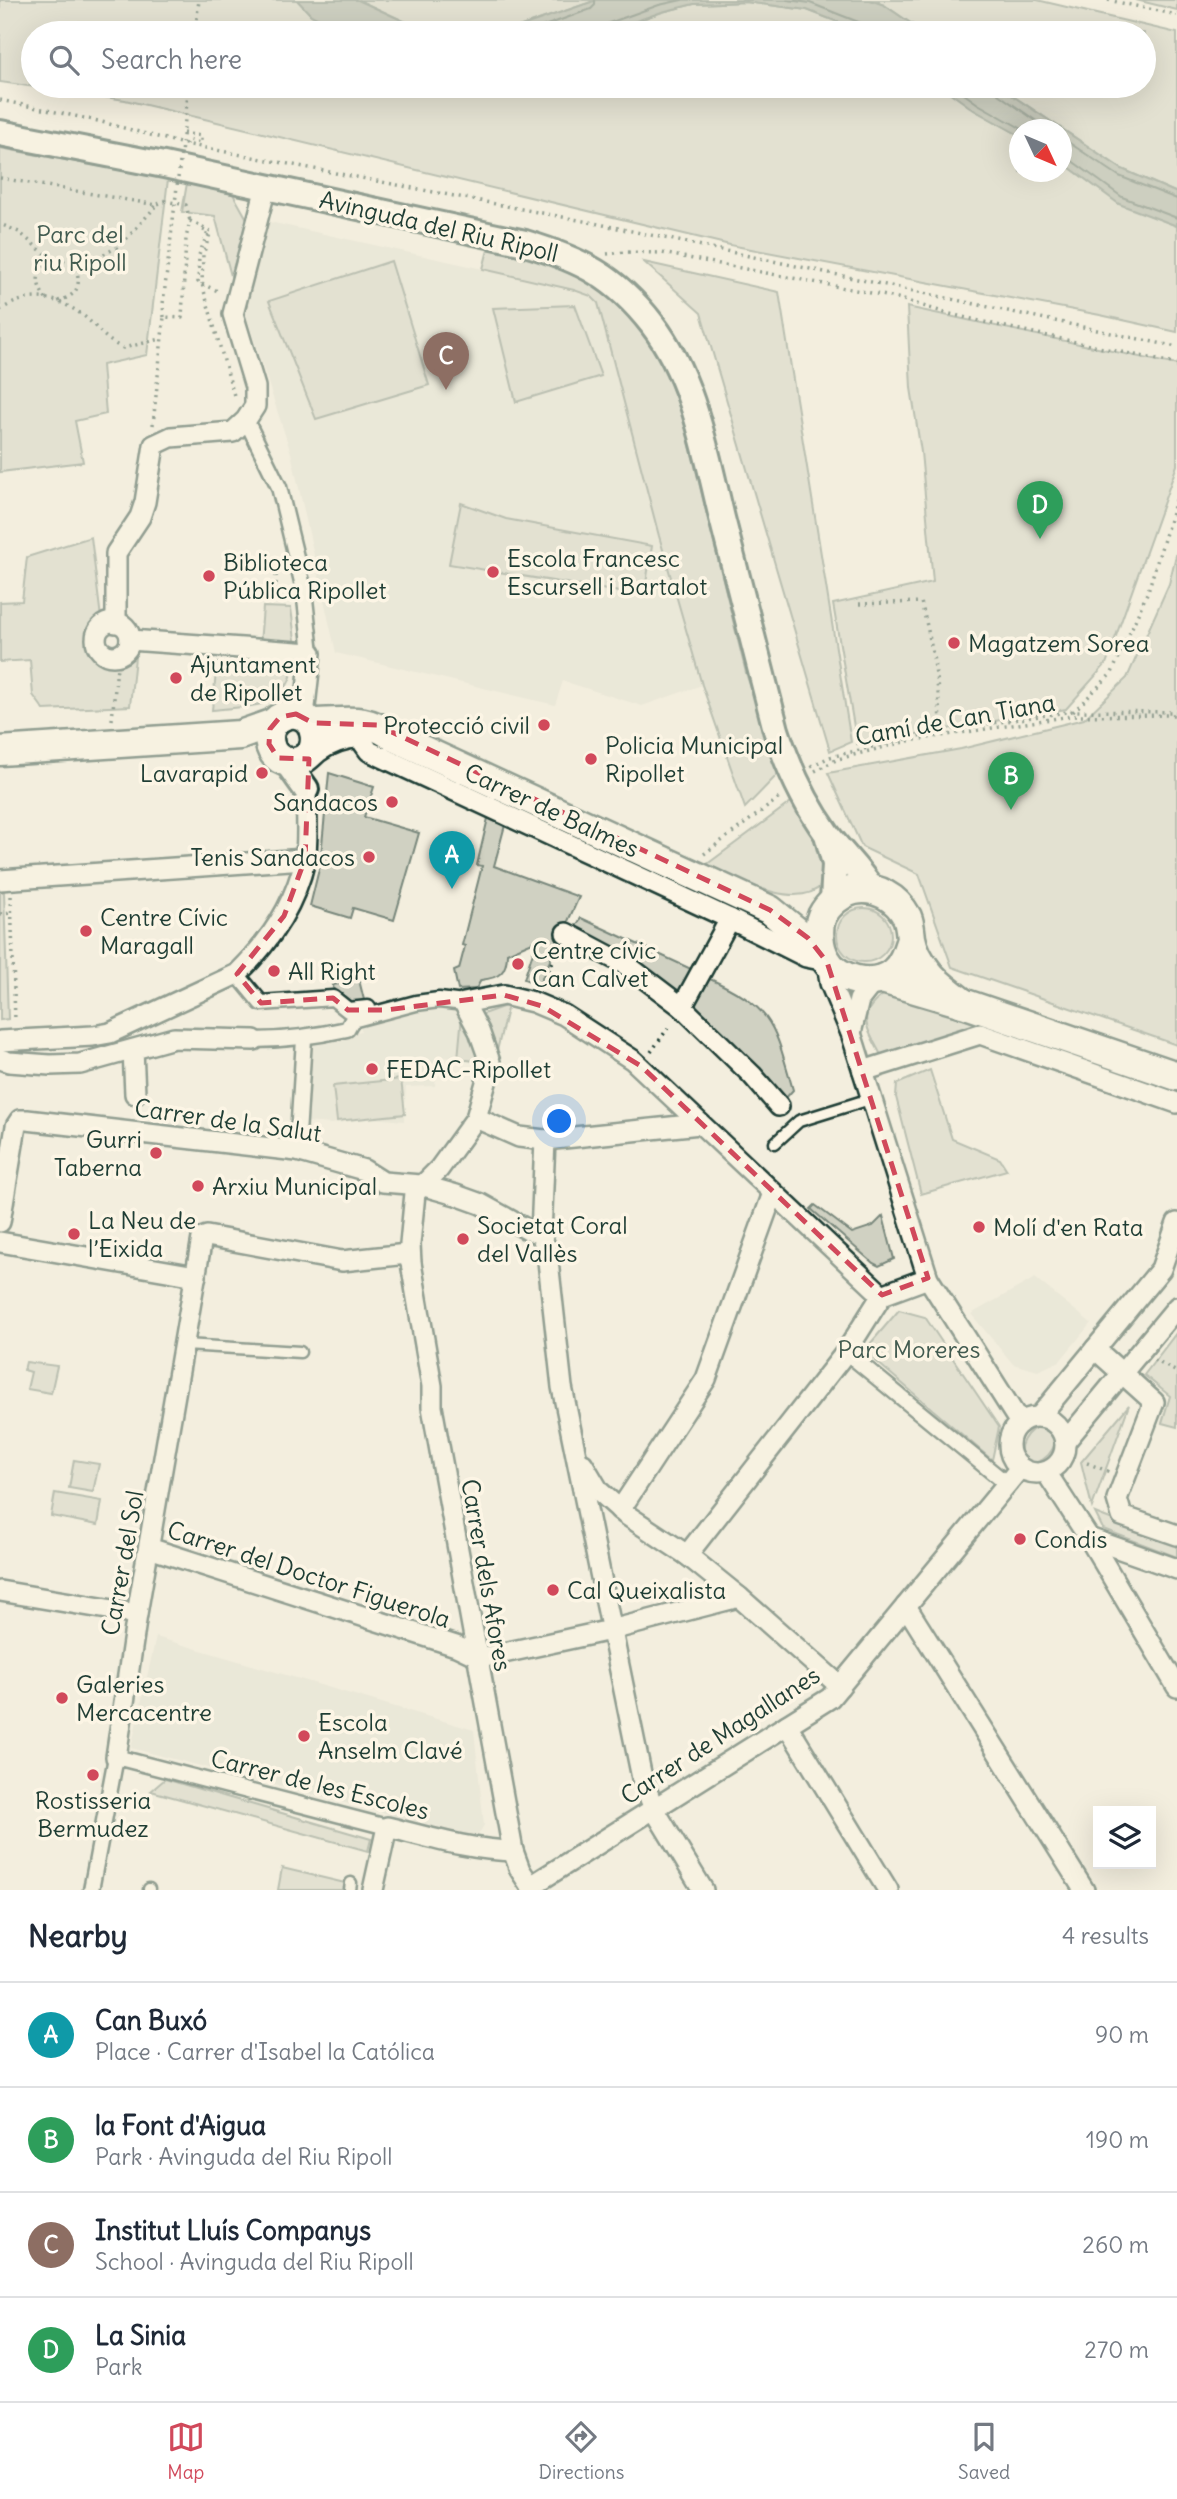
<!DOCTYPE html>
<meta charset="utf-8">
<style>
body{margin:0;font-family:Delius,sans-serif;background:#f6f6f7;color:#1f2937}
.controls{position:absolute;right:21px;bottom:21px;display:grid;overflow:hidden;border-radius:0px;box-shadow:0 7px 28px #0002}
.controls button{width:63px;height:63px;display:grid;place-items:center;padding:0;border:0;border-bottom:2px solid #e0e1e3;background:#fff;color:#1f2937;font:35px sans-serif}
.compass{position:absolute;left:1009px;top:119px;width:63px;height:63px;border-radius:50%;background:#fff;box-shadow:0 7px 28px #0002;rotate:134deg}
.you{position:absolute;left:560px;top:1122px;width:24px;height:24px;margin:-18px;border:5px solid #fff;border-radius:50%;background:#1a73e8;box-shadow:0 0 0 10px #1a73e833}
.badge{display:grid;place-items:center;width:46px;height:46px;border-radius:50%;background:#d1495b;color:#fff;font-size:23px;font-weight:700}
.pin{position:absolute;translate:-50% -58px;filter:drop-shadow(0 2px 4px #0008)}
.pin::after{content:'';position:absolute;top:37px;width:24px;height:21px;background:inherit;clip-path:polygon(0 0,100% 0,50% 100%)}
.list{margin:0;padding:0;list-style:none}
h2{display:flex;justify-content:space-between;align-items:center;height:91px;margin:0;padding:0 28px;font-size:30px}
h2 small{font-size:23px;font-weight:400;color:#747a83}
.list li{display:grid;grid-template-columns:46px 1fr auto;gap:21px;align-items:center;box-sizing:border-box;height:105px;padding:0 28px;border-top:2px solid #e0e1e3}
.list b{display:block;font-size:26px;white-space:nowrap}
.list p{margin:0;font-size:23px;white-space:nowrap;color:#747a83}
.list em{font-size:23px;font-style:normal;color:#747a83}
.icon{flex:none;width:38px;height:38px;fill:none;stroke:currentColor;stroke-width:2;stroke-linecap:round;stroke-linejoin:round}
.map{position:relative;flex:none;width:1177px;height:1890px;overflow:hidden}
.search{position:absolute;background:#fff;box-shadow:0 7px 28px #0002;left:21px;right:21px;top:21px;height:77px;display:flex;align-items:center;gap:18px;box-sizing:border-box;padding:0 24px;border-radius:38px;color:#747a83;font-size:26px}
.sheet{height:511px;background:#fff}
nav{display:flex;justify-content:space-around;align-items:center;box-sizing:border-box;height:98px;border-top:2px solid #e0e1e3;background:#fff;font-size:19px;color:#747a83}
nav a{display:grid;justify-items:center;gap:4px}
nav .on{color:#d1495b}
.map>svg:first-child{display:block}
.built{fill:#e1dfd0}
.green{fill:#d0d1c2;stroke:#78877b;stroke-width:2}
.water{fill:#a0a89b;stroke:#6c7d72;stroke-width:2}
.lines{fill:none;stroke-linecap:round;stroke-linejoin:round}
.shore{stroke:#53685d;stroke-width:2}
.service-casing{stroke:#1f3d34;stroke-width:15}
.pedestrian-casing{stroke:#1f3d34;stroke-width:19}
.minor-casing{stroke:#1f3d34;stroke-width:24}
.tertiary-casing{stroke:#1f3d34;stroke-width:30}
.secondary-casing{stroke:#1f3d34;stroke-width:33}
.path{stroke:#1f3d34;stroke-width:3.5;stroke-dasharray:2 5;stroke-linecap:butt}
.service{stroke:#fcf5e5;stroke-width:10}
.pedestrian{stroke:#fcf5e5;stroke-width:14}
.minor{stroke:#fcf5e5;stroke-width:19}
.tertiary{stroke:#fcf5e5;stroke-width:24}
.secondary{stroke:#fcf5e5;stroke-width:28}
.path-bridge{stroke:#1f3d34;stroke-width:3.5;stroke-dasharray:2 5;stroke-linecap:butt}
.marked{fill:none;stroke:#d1495b;stroke-width:5;stroke-dasharray:14 9;stroke-linejoin:round}
.poi-dot{fill:#d1495b;stroke:#fcf5e5;stroke-width:2.5}
.labels{text-anchor:middle;dominant-baseline:central;stroke-width:7;stroke-linejoin:round;paint-order:stroke}
.street-label{font-size:24px;fill:#1f3d34;stroke:#fcf5e5}
.park-label{font-size:24px;fill:#425b50;stroke:#fcf5e5}
.poi-label{font-size:24px;fill:#1f3d34;stroke:#fcf5e5;text-anchor:start}
</style>
<div class="map">
<svg width="1177" height="1890" viewBox="0 0 1177 1890">
<rect width="100%" height="100%" fill="#f3eede"/>
<filter id="ink" filterUnits="userSpaceOnUse"><feTurbulence type="fractalNoise" baseFrequency=".0143" numOctaves="2"/><feDisplacementMap in="SourceGraphic" scale="14" xChannelSelector="R" yChannelSelector="G"/><feConvolveMatrix kernelMatrix="1 2 1 2 8 2 1 2 1" color-interpolation-filters="sRGB"/></filter>
<g filter="url(#ink)">
<!-- built -->
<g class="built">
<polygon points="265,221 483,269 591,296 598,303 605,327 659,536 702,685 642,706 563,681 555,705 336,653 291,453 244,309"/>
<polygon points="442,1007 462,1015 458,1059 438,1056 435,1086 406,1087 404,1121 373,1118 331,1124 306,1122 309,1045 311,1042 361,1031 360,1024"/>
<polygon points="1035,1278 1091,1323 1060,1361 1038,1371 1013,1364 971,1314"/>
<polygon points="156,1637 474,1730 484,1825 477,1837 131,1748"/>
</g>
<!-- green -->
<g class="green">
<polygon points="0,0 297,0 311,15 346,33 33,33 33,86 941,86 974,110 1019,135 1020,172 1062,172 1062,162 1119,203 1177,226 1177,332 1100,315 730,245 125,100 0,82"/>
<polygon points="358,0 597,0 501,33 428,32"/>
<polygon points="870,0 1037,0 1177,33 1177,193 1122,169 998,86 1144,86 1144,33 925,33 884,5"/>
<polygon points="1136,0 1177,0 1177,10"/>
<polygon points="746,2 807,10 866,33 602,33 662,12 694,4"/>
<polygon points="0,148 168,179 147,355 102,365 106,414 75,421 83,462 0,472"/>
<polygon points="187,183 233,194 247,219 231,276 215,216 182,212"/>
<polygon points="489,246 543,257 598,286 637,322 659,354 683,417 746,673 779,773 745,808 702,685 659,536 598,303 591,296 574,290 483,269"/>
<polygon points="391,261 429,385 316,419 269,301"/>
<polygon points="644,262 779,292 851,742 830,751 701,313"/>
<polygon points="575,305 601,376 516,402 493,308"/>
<polygon points="907,307 1177,365 1177,465 1106,664 1066,709 857,744 833,604 933,582 921,452 911,388"/>
<polygon points="461,503 506,519 652,546 644,596 449,564"/>
<path d="M91,537L101,618L92,629L90,643C98,655 105,661 120,661L136,647L130,706L44,710L33,695L30,660L0,662V602L22,601L27,557Z"/>
<polygon points="1177,551 1177,1045 952,967 919,874 862,847 828,773 961,749 1084,719 1127,678 1169,584"/>
<polygon points="263,607 291,608 296,648 260,644"/>
<path d="M217,663L294,665C286,711 250,705 212,710Z"/>
<polygon points="329,773 374,787 364,817 419,833 394,920 353,908 350,918 310,906 320,865"/>
<path d="M791,802C799,814 827,850 830,861C833,870 828,879 822,885C796,912 734,877 706,865Z"/>
<path d="M488,818L505,825L494,866L579,897L539,985L524,979L537,940L507,953C507,972 500,978 481,980L476,989L458,990L454,971L459,969L465,946L462,945L482,866L477,865Z"/>
<polygon points="0,892 4,892 8,1019 0,1020"/>
<circle cx="864" cy="935" r="27"/>
<polygon points="581,918 691,969 678,993 574,930"/>
<path d="M708,978C774,1008 774,1024 793,1090L784,1100L693,1005Z"/>
<polygon points="359,980 365,1004 350,1006 334,993 333,985"/>
<path d="M886,993L895,994L985,1027L882,1057C867,1028 854,1014 886,993Z"/>
<polygon points="508,1005 496,1055 480,1019 483,1014"/>
<polygon points="462,1015 485,1062 458,1059"/>
<polygon points="930,1070 952,1139 1000,1159 1007,1170 921,1194 896,1097 897,1084"/>
<polygon points="401,1079 405,1114 337,1121 333,1086"/>
<polygon points="815,1205 852,1233 873,1226 883,1216 894,1259 879,1266 873,1263 811,1209"/>
<polygon points="899,1310 925,1317 999,1427 992,1460 864,1351"/>
<polygon points="1177,1332 1177,1427 1162,1423 1170,1396 1144,1375"/>
<polygon points="26,1362 57,1366 51,1393 27,1389 31,1372 24,1370"/>
<polygon points="1129,1405 1092,1507 1081,1462"/>
<path d="M1042,1425L1055,1431C1060,1448 1042,1468 1024,1462C1015,1447 1026,1430 1042,1425Z"/>
<polygon points="74,1460 99,1464 93,1492 69,1488"/>
<polygon points="55,1493 102,1501 98,1525 51,1516"/>
<polygon points="1095,1513 1177,1545 1177,1557 1103,1529"/>
<polygon points="165,1779 371,1839 368,1851 151,1791"/>
<polygon points="282,1868 345,1883 343,1890 278,1890"/>
</g>
<!-- water -->
<g class="water">
<polygon points="297,0 358,0 425,31 439,33 346,33 311,15"/>
<polygon points="597,0 870,0 884,5 925,33 866,33 807,10 746,2 694,4 662,12 602,33 501,33"/>
<polygon points="941,86 998,86 1122,169 1177,193 1177,226 1119,204 1062,162 1062,130 1020,130 1019,135 974,110"/>
</g>
<g class="lines">
<!-- shore -->
<g class="shore">
<polyline points="787,0 810,3 861,23 865,28 866,33"/>
<polyline points="525,33 591,9 595,5 595,0"/>
<polyline points="604,33 605,27 609,23 659,5 682,0"/>
<polyline points="953,86 978,104 1024,130"/>
<polyline points="995,86 998,94 1049,130"/>
<polyline points="1062,138 1119,176 1177,199"/>
<polyline points="1062,157 1068,158 1122,197 1177,218"/>
</g>
<!-- service casing -->
<g class="service-casing">
<g id="service">
<polyline points="775,1143 799,1121 870,1099"/>
<polyline points="185,1345 300,1352"/>
<polyline points="149,1890 149,1889"/>
<polyline points="350,1890 351,1883"/>
</g>
</g>
<!-- pedestrian casing -->
<g class="pedestrian-casing">
<g id="pedestrian">
<polyline points="246,420 279,487 304,590 311,653"/>
<polyline points="237,974 261,1003 333,998 348,1010 368,1008"/>
<path d="M254,1040C287,1040 316,1036 347,1029L352,1020L416,1003L439,1000L464,1003"/>
<polyline points="297,1151 304,1039"/>
<polyline points="846,1352 1007,1484"/>
<polyline points="91,1890 116,1757 387,1827"/>
</g>
</g>
<!-- minor casing -->
<g class="minor-casing">
<g id="minor">
<circle cx="113" cy="639" r="17"/>
<polyline points="116,623 116,553 140,517 145,502 154,445 171,437 233,432 246,420 255,406 255,387 233,314 266,187"/>
<polyline points="130,640 311,653 304,716"/>
<polyline points="362,733 364,744 369,751 730,919 806,957 826,961"/>
<polyline points="0,880 305,859"/>
<polyline points="730,919 682,1007 752,1075 779,1106"/>
<polyline points="566,933 628,966 682,1007"/>
<polyline points="827,962 830,983 851,1033 928,1278 1020,1423"/>
<polyline points="851,1033 859,1000 874,981"/>
<path d="M0,1041L93,1036L110,1033L237,974C269,943 295,904 305,860C309,838 306,811 306,789"/>
<polyline points="133,1050 135,1094"/>
<polyline points="0,1059 9,1062 50,1065 80,1064 174,1038 254,1040"/>
<polyline points="490,1062 479,1031 464,1003 504,995 533,1002 564,1015 633,1060 882,1295"/>
<polyline points="863,1071 980,1034 1177,1103"/>
<polyline points="487,1079 476,1118 439,1169 415,1193 410,1244 411,1263 432,1386 432,1407 513,1851 520,1870 533,1890"/>
<polyline points="476,1118 519,1137 545,1140 700,1124"/>
<polyline points="545,1140 541,1234 547,1252 562,1387 642,1778 654,1809 703,1890"/>
<polyline points="0,1222 16,1126 20,1120 27,1120 297,1151 364,1170 383,1182 421,1185 456,1195 481,1204 528,1230 541,1234"/>
<polyline points="0,1242 196,1276"/>
<polyline points="882,1295 928,1278"/>
<polyline points="1095,1349 1154,1402 1117,1499 1122,1516 1177,1535"/>
<circle cx="1037" cy="1445" r="28"/>
<polyline points="1039,1417 1161,1269 1177,1223"/>
<polyline points="1065,1442 1177,1307"/>
<polyline points="583,1464 599,1491 625,1514 687,1555 739,1597 840,1686"/>
<polyline points="1046,1472 1089,1538 1177,1687"/>
<polyline points="620,1510 706,1379 773,1193"/>
<polyline points="1089,1538 1177,1569"/>
<polyline points="149,1548 456,1646 477,1656 485,1657 611,1630 739,1597"/>
<polyline points="687,1555 846,1352 882,1295"/>
<polyline points="0,1591 137,1614"/>
<polyline points="906,1606 1084,1890"/>
<polyline points="787,1725 888,1890"/>
<polyline points="116,1757 137,1614 202,1238 207,1236 342,1261 407,1254 411,1263"/>
<polyline points="531,1886 830,1698 1020,1468"/>
<path d="M373,1890L387,1827C428,1837 470,1850 513,1851"/>
</g>
</g>
<!-- tertiary casing -->
<g class="tertiary-casing">
<g id="tertiary">
<path d="M0,133L164,165L525,243C581,260 615,276 652,324C694,378 706,453 722,518C740,589 758,659 776,730C788,767 804,802 827,834C841,853 859,869 872,890"/>
<polyline points="286,761 306,789"/>
<polyline points="828,838 835,864 833,901"/>
</g>
</g>
<!-- secondary casing -->
<g class="secondary-casing">
<g id="secondary">
<path d="M312,723C348,723 362,715 394,737L770,910L822,952"/>
<path d="M313,750C320,731 307,706 283,716C261,726 266,762 292,762C303,762 307,756 315,749C328,739 344,734 360,733"/>
<polyline points="0,751 240,735 274,723"/>
<path d="M911,939C907,951 904,963 894,972C874,989 837,981 825,958C819,947 817,928 822,916C828,904 841,893 854,890C876,885 897,898 907,917C910,924 910,930 911,938C913,949 920,962 927,971C936,984 951,993 963,1003"/>
<polyline points="882,979 963,1003 1177,1076"/>
</g>
</g>
<!-- path -->
<g class="path">
<polyline points="1108,0 1177,15"/>
<polyline points="195,33 199,0"/>
<polyline points="0,100 98,121 180,143 594,223 1177,347"/>
<polyline points="183,133 201,136 201,143 188,140 186,144"/>
<polyline points="0,178 157,205 120,246 90,261 67,262 55,259 45,254 19,232 0,224"/>
<polyline points="158,204 165,201 186,205 190,221"/>
<polyline points="203,230 208,232 199,255 198,282 202,284 235,399"/>
<polyline points="607,254 625,252 662,253 897,298 946,313 997,325 1177,364"/>
<polyline points="202,284 220,292"/>
<path d="M46,299C34,281 35,270 55,259"/>
<path d="M58,301C76,296 82,287 76,269L67,262"/>
<path d="M0,310C28,292 54,295 81,314C97,325 102,339 123,348L161,339"/>
<polyline points="153,425 164,317 182,318 186,238 190,221 211,231 203,255 202,284"/>
<polyline points="276,591 276,573"/>
<path d="M859,604L921,602C932,643 940,688 940,731"/>
<polyline points="1073,712 1112,673 1148,591 1177,497"/>
<polyline points="112,720 118,656"/>
<polyline points="811,766 830,757 940,731 1073,711 1177,712"/>
<polyline points="815,771 838,759 908,741 1071,716 1177,715"/>
<polyline points="704,854 782,796"/>
<polyline points="11,896 15,1021"/>
<polyline points="0,914 12,913"/>
<polyline points="542,983 558,950"/>
<polyline points="651,1052 668,1028"/>
<polyline points="1154,1360 1177,1372"/>
<polyline points="1087,1463 1110,1472"/>
</g>
<!-- service -->
<use href="#service" class="service"/>
<!-- pedestrian -->
<use href="#pedestrian" class="pedestrian"/>
<!-- minor -->
<use href="#minor" class="minor"/>
<!-- tertiary -->
<use href="#tertiary" class="tertiary"/>
<!-- secondary -->
<use href="#secondary" class="secondary"/>
<!-- path-bridge -->
<polyline class="path-bridge" points="164,317 163,304 189,86"/>
</g>
</g>
<!-- marked area -->
<path d="M0 0H1177V1890H0ZM296,714L313,723L377,725L770,910L808,938L827,962L928,1278L882,1295L641,1066L542,1006L504,995L386,1010H348L333,998L261,1003L237,974L284,916L305,859L309,759L278,758L269,744L270,729L280,717Z" fill="#f3eede" fill-opacity=".55" fill-rule="evenodd"/>
<path class="marked" d="M296,714L313,723L377,725L770,910L808,938L827,962L928,1278L882,1295L641,1066L542,1006L504,995L386,1010H348L333,998L261,1003L237,974L284,916L305,859L309,759L278,758L269,744L270,729L280,717Z"/>
<!-- markers -->
<g class="poi-dot">
<circle cx="493" cy="572" r="7"/>
<circle cx="209" cy="576" r="7"/>
<circle cx="954" cy="643" r="7"/>
<circle cx="176" cy="678" r="7"/>
<circle cx="544" cy="725" r="7"/>
<circle cx="591" cy="759" r="7"/>
<circle cx="262" cy="773" r="7"/>
<circle cx="392" cy="802" r="7"/>
<circle cx="369" cy="857" r="7"/>
<circle cx="86" cy="931" r="7"/>
<circle cx="518" cy="964" r="7"/>
<circle cx="274" cy="971" r="7"/>
<circle cx="372" cy="1069" r="7"/>
<circle cx="156" cy="1153" r="7"/>
<circle cx="198" cy="1186" r="7"/>
<circle cx="979" cy="1227" r="7"/>
<circle cx="74" cy="1234" r="7"/>
<circle cx="463" cy="1239" r="7"/>
<circle cx="1020" cy="1539" r="7"/>
<circle cx="553" cy="1590" r="7"/>
<circle cx="62" cy="1698" r="7"/>
<circle cx="304" cy="1736" r="7"/>
<circle cx="93" cy="1775" r="7"/>
</g>
<g class="labels">
<!-- street labels -->
<g class="street-label">
<text transform="translate(439 226) rotate(13)">Avinguda del Riu Ripoll</text>
<text transform="translate(955 719) rotate(-10)">Camí de Can Tiana</text>
<text transform="translate(552 810) rotate(25)">Carrer de Balmes</text>
<text transform="translate(228 1120) rotate(8)">Carrer de la Salut</text>
<text transform="translate(122 1563) rotate(-80)">Carrer del Sol</text>
<text transform="translate(309 1574) rotate(18)">Carrer del Doctor Figuerola</text>
<text transform="translate(487 1575) rotate(80)">Carrer dels Afores</text>
<text transform="translate(720 1735) rotate(-33)">Carrer de Magallanes</text>
<text transform="translate(320 1784) rotate(14)">Carrer de les Escoles</text>
</g>
<!-- park labels -->
<g class="park-label">
<text x="80" y="234">Parc del<tspan x="80" dy="28">riu Ripoll</tspan></text>
<text x="909" y="1349">Parc Moreres</text>
</g>
<!-- poi labels -->
<g class="poi-label">
<text x="507" y="558">Escola Francesc<tspan x="507" dy="28">Escursell i Bartalot</tspan></text>
<text x="223" y="562">Biblioteca<tspan x="223" dy="28">Pública Ripollet</tspan></text>
<text x="968" y="643">Magatzem Sorea</text>
<text x="190" y="664">Ajuntament<tspan x="190" dy="28">de Ripollet</tspan></text>
<text x="530" y="725" text-anchor="end">Protecció civil</text>
<text x="605" y="745">Policia Municipal<tspan x="605" dy="28">Ripollet</tspan></text>
<text x="248" y="773" text-anchor="end">Lavarapid</text>
<text x="378" y="802" text-anchor="end">Sandacos</text>
<text x="355" y="857" text-anchor="end">Tenis Sandacos</text>
<text x="100" y="917">Centre Cívic<tspan x="100" dy="28">Maragall</tspan></text>
<text x="532" y="950">Centre cívic<tspan x="532" dy="28">Can Calvet</tspan></text>
<text x="288" y="971">All Right</text>
<text x="386" y="1069">FEDAC-Ripollet</text>
<text x="142" y="1139" text-anchor="end">Gurri<tspan x="142" dy="28">Taberna</tspan></text>
<text x="212" y="1186">Arxiu Municipal</text>
<text x="88" y="1220">La Neu de<tspan x="88" dy="28">l’Eixida</tspan></text>
<text x="477" y="1225">Societat Coral<tspan x="477" dy="28">del Vallès</tspan></text>
<text x="993" y="1227">Molí d'en Rata</text>
<text x="1034" y="1539">Condis</text>
<text x="567" y="1590">Cal Queixalista</text>
<text x="76" y="1684">Galeries<tspan x="76" dy="28">Mercacentre</tspan></text>
<text x="318" y="1722">Escola<tspan x="318" dy="28">Anselm Clavé</tspan></text>
<text x="93" y="1800" text-anchor="middle">Rostisseria<tspan x="93" dy="28">Bermudez</tspan></text>
</g>
</g>
</svg>
<div class="controls">
<button><svg class="icon" aria-label="layers" viewBox="0 0 24 24"><path d="M12 4l9 5-9 5-9-5zM3 14l9 5 9-5"/></svg></button>
</div>
<svg class="compass" viewBox="-18 -18 36 36"><path d="M0-13l5 13h-10z" fill="#e53935"/><path d="M0 13l5-13h-10z" fill="#747a83"/></svg>
<div class="you"></div>
<div class="pin badge" style="left:452px;top:889px;background:#0f9aa8">A</div>
<div class="pin badge" style="left:1011px;top:810px;background:#2e9e5b">B</div>
<div class="pin badge" style="left:446px;top:390px;background:#8d6e63">C</div>
<div class="pin badge" style="left:1040px;top:539px;background:#2e9e5b">D</div>
<div class="search"><svg class="icon" aria-label="search" viewBox="0 0 24 24"><circle cx="10" cy="10" r="6"/><path d="M15 15l6 6"/></svg>Search here</div>
</div>
<section class="sheet">
<h2>Nearby<small>4 results</small></h2>
<ul class="list">
<li><span class="badge" style="background:#0f9aa8">A</span><div><b>Can Buxó</b><p>Place · Carrer d'Isabel la Católica</p></div><em>90 m</em></li>
<li><span class="badge" style="background:#2e9e5b">B</span><div><b>la Font d'Aigua</b><p>Park · Avinguda del Riu Ripoll</p></div><em>190 m</em></li>
<li><span class="badge" style="background:#8d6e63">C</span><div><b>Institut Lluís Companys</b><p>School · Avinguda del Riu Ripoll</p></div><em>260 m</em></li>
<li><span class="badge" style="background:#2e9e5b">D</span><div><b>La Sinia</b><p>Park</p></div><em>270 m</em></li>
</ul>
</section>
<nav>
<a class="on"><svg class="icon" aria-label="map" viewBox="0 0 24 24"><path d="M3 6l6-2 6 2 6-2v14l-6 2-6-2-6 2zM9 4v14M15 6v14"/></svg>Map</a>
<a><svg class="icon" aria-label="directions" viewBox="0 0 24 24"><path d="M12 3l9 9-9 9-9-9zM9 14v-3h6M13 9l2 2-2 2"/></svg>Directions</a>
<a><svg class="icon" aria-label="saved" viewBox="0 0 24 24"><path d="M7 4h10v16l-5-4-5 4z"/></svg>Saved</a>
</nav>
